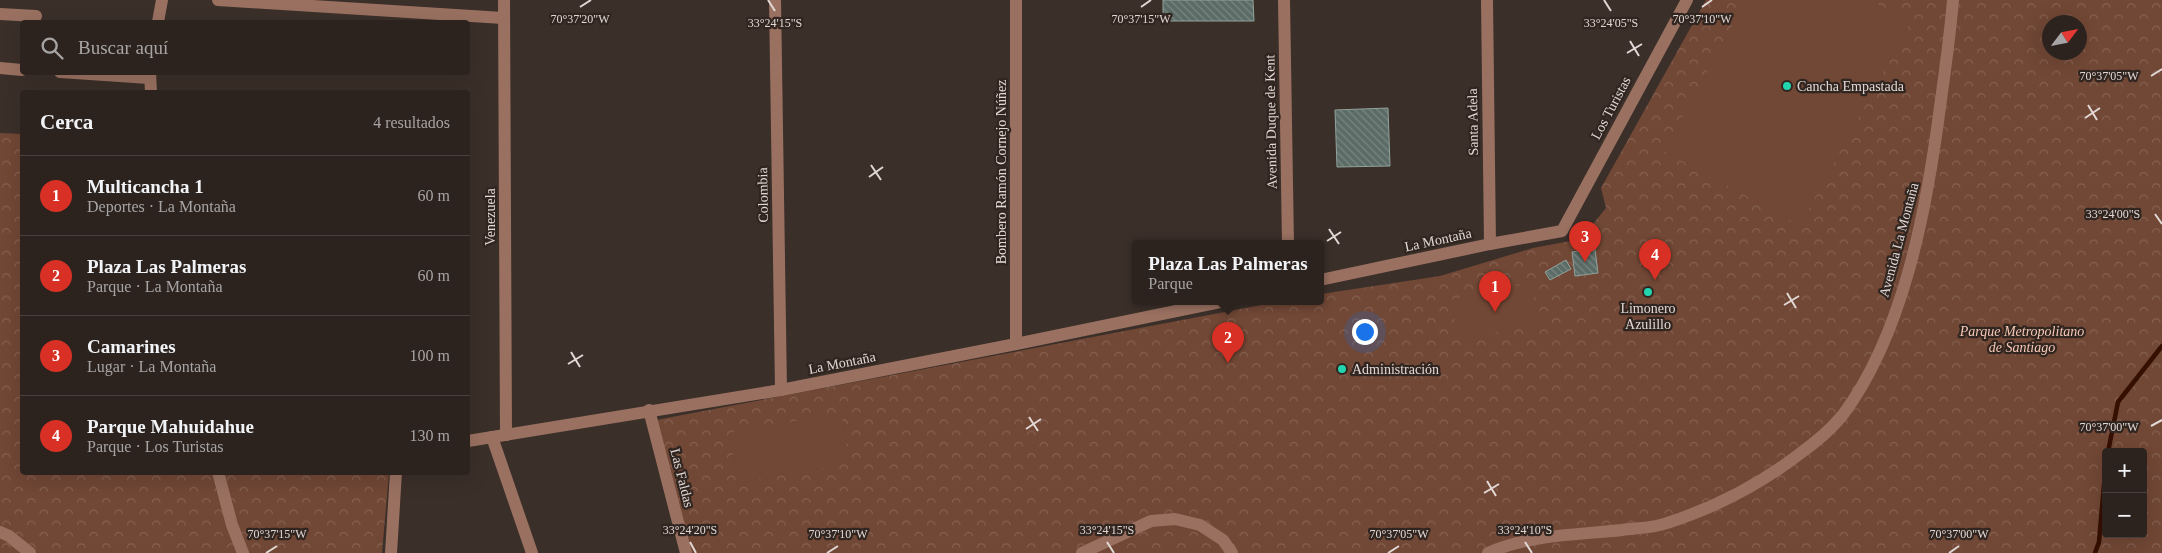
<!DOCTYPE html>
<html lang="es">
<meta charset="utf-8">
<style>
body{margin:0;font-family:"Times New Roman",serif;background:#342b28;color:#f1f3f6}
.controls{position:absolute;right:15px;bottom:15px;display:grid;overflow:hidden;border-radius:5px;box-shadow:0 5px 20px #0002}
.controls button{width:45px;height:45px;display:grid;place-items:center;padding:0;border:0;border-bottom:1px solid #48403d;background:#2c231f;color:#f1f3f6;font:25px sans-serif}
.compass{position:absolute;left:2042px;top:15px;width:45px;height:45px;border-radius:50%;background:#2c231f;box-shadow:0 5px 20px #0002;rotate:58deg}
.you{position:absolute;left:1364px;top:331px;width:18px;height:18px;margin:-12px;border:4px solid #fff;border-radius:50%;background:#1a73e8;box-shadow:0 0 0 8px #1a73e833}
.badge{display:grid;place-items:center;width:32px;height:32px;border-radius:50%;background:#d93025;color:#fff;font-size:16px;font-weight:700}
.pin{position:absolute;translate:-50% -41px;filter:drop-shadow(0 1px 2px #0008)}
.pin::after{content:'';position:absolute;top:26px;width:18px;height:15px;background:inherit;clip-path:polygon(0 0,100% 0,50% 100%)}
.popup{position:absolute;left:1132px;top:240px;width:192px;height:65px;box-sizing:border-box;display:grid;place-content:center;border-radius:5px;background:#2c231f;filter:drop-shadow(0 1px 4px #0005);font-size:16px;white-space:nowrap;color:#a6a4a4}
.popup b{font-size:19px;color:#f1f3f6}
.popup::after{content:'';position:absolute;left:50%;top:100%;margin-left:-10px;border:10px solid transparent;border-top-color:#2c231f}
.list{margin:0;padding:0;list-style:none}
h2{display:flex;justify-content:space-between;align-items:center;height:65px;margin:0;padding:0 20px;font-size:21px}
h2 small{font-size:16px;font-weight:400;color:#a6a4a4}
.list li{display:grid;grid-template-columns:32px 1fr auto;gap:15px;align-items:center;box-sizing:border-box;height:80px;padding:0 20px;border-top:1px solid #48403d}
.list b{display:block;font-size:19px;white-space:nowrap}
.list p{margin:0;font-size:16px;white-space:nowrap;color:#a6a4a4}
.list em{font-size:16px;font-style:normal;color:#a6a4a4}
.icon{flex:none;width:28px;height:28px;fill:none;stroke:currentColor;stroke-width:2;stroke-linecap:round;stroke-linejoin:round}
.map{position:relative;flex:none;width:2162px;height:553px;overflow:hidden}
.search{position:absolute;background:#2c231f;box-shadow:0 5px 20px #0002;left:20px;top:20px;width:450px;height:55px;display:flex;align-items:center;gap:12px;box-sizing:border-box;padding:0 18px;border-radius:5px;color:#a6a4a4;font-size:19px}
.panel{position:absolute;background:#2c231f;box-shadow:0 5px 20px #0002;left:20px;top:90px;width:450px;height:385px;border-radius:5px}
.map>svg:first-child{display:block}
.park{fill:url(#park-crowns);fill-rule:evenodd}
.pitch{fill:#714735}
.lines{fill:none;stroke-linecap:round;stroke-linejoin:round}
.stream{stroke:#350f00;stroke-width:4.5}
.building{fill:url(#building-back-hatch);stroke:#91a29c}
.minor{stroke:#9a7161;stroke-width:12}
.ticks{fill:none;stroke:#e1d8d5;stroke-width:2}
.poi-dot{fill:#22d5af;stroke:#312520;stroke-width:2}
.labels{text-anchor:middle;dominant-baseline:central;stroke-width:4.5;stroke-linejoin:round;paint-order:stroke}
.poi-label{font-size:14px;fill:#e1d8d5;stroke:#312520;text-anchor:start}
.street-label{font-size:14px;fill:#e1d8d5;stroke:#312520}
.park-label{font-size:14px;font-style:italic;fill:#f6c9b6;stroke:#312520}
.ticks-label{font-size:12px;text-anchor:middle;fill:#e1d8d5;stroke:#312520;stroke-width:4.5;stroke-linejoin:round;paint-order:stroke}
</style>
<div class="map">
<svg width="2162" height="553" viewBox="0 0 2162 553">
<defs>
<pattern id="park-crowns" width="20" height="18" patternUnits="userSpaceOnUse" patternTransform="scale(1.25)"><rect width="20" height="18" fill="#714735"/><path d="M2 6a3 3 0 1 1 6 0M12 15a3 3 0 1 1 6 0" fill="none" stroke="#856151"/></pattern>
<pattern id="building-back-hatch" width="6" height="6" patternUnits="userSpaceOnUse" patternTransform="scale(1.25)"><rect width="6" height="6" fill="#5b6b66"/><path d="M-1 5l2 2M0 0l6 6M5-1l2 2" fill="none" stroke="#7a8682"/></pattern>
</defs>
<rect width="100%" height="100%" fill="#3b2f29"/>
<!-- park -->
<g class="park">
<path d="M1706,0H2162V553H690L656,420L1277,302H1320L1321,294L1440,276L1533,248L1581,239L1606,208L1601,188ZM2050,22H2080V52H2050ZM2106,452H2143V534H2106Z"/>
<polygon points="0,133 22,134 22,472 389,473 382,553 0,553"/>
</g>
<!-- pitch -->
<g class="pitch">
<polygon points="1746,0 1870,0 1910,22 1800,225 1664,151"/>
<polygon points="1531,283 1539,323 1459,340 1450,300"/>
<polygon points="841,413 850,463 738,483 729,433"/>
</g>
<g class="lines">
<!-- stream -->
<g class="stream">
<polyline points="2108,452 2118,402 2162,346"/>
<polyline points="2095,553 2099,542 2106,462"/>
</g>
</g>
<!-- building -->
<g class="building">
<polygon points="1163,0 1253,0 1254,21 1163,21"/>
<polygon points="1388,108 1390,166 1337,167 1335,110"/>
<polygon points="1595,249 1598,273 1575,276 1572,252"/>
<polygon points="1566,260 1571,269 1550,280 1545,272"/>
</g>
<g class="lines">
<!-- minor -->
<g class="minor">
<polyline points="218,0 503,18"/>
<polyline points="504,0 506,435"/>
<polyline points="775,0 781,390"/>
<polyline points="1016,0 1016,344"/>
<polyline points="1284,0 1288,244"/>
<polyline points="1487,0 1490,244"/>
<polyline points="0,14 36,16"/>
<polyline points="158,22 162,0"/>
<polyline points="0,68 22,70"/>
<polyline points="60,72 149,78"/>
<polyline points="150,72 151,92"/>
<polyline points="1320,280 1490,244 1562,231 1687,0"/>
<polyline points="649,410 686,553"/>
<polyline points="492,437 532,553"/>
<polyline points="468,441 781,390 1016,344 1220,302"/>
<polyline points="218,472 232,525 243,553"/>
<polyline points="0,532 9,536 30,553"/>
<polyline points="391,553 396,472"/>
<polyline points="1082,553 1151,521 1175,519 1200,525 1223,540 1232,553"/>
<path d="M1488,553C1530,534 1578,535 1622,530C1637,528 1654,528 1667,523C1717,507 1761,484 1802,452C1816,442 1831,429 1842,416C1904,334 1927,207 1940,107C1945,71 1950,36 1953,0"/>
</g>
</g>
<!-- ticks -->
<path class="ticks" d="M768,0L775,11M1604,0L1611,11M580,7L591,0M1141,7L1151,0M1702,7L1712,0M1630,41L1639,56M1627,53L1642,44M2151,76L2162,69M2088,105L2097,120M2085,118L2100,108M871,165L881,180M869,177L883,167M2155,214L2162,224M1329,229L1339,244M1327,241L1341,232M1787,293L1796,308M1784,305L1799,296M571,352L580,367M568,364L583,355M1029,417L1038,431M2151,426L2162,420M1026,429L1041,419M1487,481L1496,496M1484,493L1499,484M690,542L696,553M1107,542L1114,553M1525,542L1532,553M266,553L277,546M827,553L838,546M1388,553L1399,546M1949,553L1959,546"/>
<!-- markers -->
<g class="poi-dot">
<circle cx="1787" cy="86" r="5"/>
<circle cx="1648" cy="292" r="5"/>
<circle cx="1342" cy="369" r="5"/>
</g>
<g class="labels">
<!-- poi labels -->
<g class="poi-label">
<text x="1797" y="86">Cancha Empastada</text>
<text x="1648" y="308" text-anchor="middle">Limonero<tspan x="1648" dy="16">Azulillo</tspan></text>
<text x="1352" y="369">Administración</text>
</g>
<!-- street labels -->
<g class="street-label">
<text transform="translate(1611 108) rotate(-62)">Los Turistas</text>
<text transform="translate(1271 122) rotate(-91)">Avenida Duque de Kent</text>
<text transform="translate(1473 122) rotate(-91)">Santa Adela</text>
<text transform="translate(1001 172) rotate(-90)">Bombero Ramón Cornejo Núñez</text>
<text transform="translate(763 195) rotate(-91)">Colombia</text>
<text transform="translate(490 217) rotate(-90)">Venezuela</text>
<text transform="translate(1438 240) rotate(-12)">La Montaña</text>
<text transform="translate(1899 240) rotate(-75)">Avenida La Montaña</text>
<text transform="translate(842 363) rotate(-11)">La Montaña</text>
<text transform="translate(682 478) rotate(76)">Las Faldas</text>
</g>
<!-- park labels -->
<g class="park-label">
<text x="2022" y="331">Parque Metropolitano<tspan x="2022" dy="16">de Santiago</tspan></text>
</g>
</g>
<g class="ticks-label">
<text x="1141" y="23">70°37'15"W</text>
<text x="1702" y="23">70°37'10"W</text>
<text x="580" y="23">70°37'20"W</text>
<text x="1611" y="27">33°24'05"S</text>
<text x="775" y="27">33°24'15"S</text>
<text x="2109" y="80">70°37'05"W</text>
<text x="2113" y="218">33°24'00"S</text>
<text x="2109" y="431">70°37'00"W</text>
<text x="690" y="534">33°24'20"S</text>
<text x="1107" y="534">33°24'15"S</text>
<text x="1525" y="534">33°24'10"S</text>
<text x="277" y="538">70°37'15"W</text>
<text x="838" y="538">70°37'10"W</text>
<text x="1399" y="538">70°37'05"W</text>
<text x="1959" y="538">70°37'00"W</text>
</g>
</svg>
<div class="controls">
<button>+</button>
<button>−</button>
</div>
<svg class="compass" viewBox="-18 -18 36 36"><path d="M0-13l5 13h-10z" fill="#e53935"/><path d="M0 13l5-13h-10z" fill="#a6a4a4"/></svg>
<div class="you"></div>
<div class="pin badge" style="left:1495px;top:312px">1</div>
<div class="pin badge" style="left:1228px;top:363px">2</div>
<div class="popup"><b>Plaza Las Palmeras</b>Parque</div>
<div class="pin badge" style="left:1585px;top:262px">3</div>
<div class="pin badge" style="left:1655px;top:280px">4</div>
<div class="search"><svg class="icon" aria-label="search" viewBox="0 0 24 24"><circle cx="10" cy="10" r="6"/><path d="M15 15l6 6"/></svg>Buscar aquí</div>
<section class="panel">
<h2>Cerca<small>4 resultados</small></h2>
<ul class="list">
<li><span class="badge">1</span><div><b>Multicancha 1</b><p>Deportes · La Montaña</p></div><em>60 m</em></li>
<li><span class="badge">2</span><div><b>Plaza Las Palmeras</b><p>Parque · La Montaña</p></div><em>60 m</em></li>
<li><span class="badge">3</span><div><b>Camarines</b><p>Lugar · La Montaña</p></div><em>100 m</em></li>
<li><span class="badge">4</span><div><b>Parque Mahuidahue</b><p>Parque · Los Turistas</p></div><em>130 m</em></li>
</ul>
</section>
</div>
